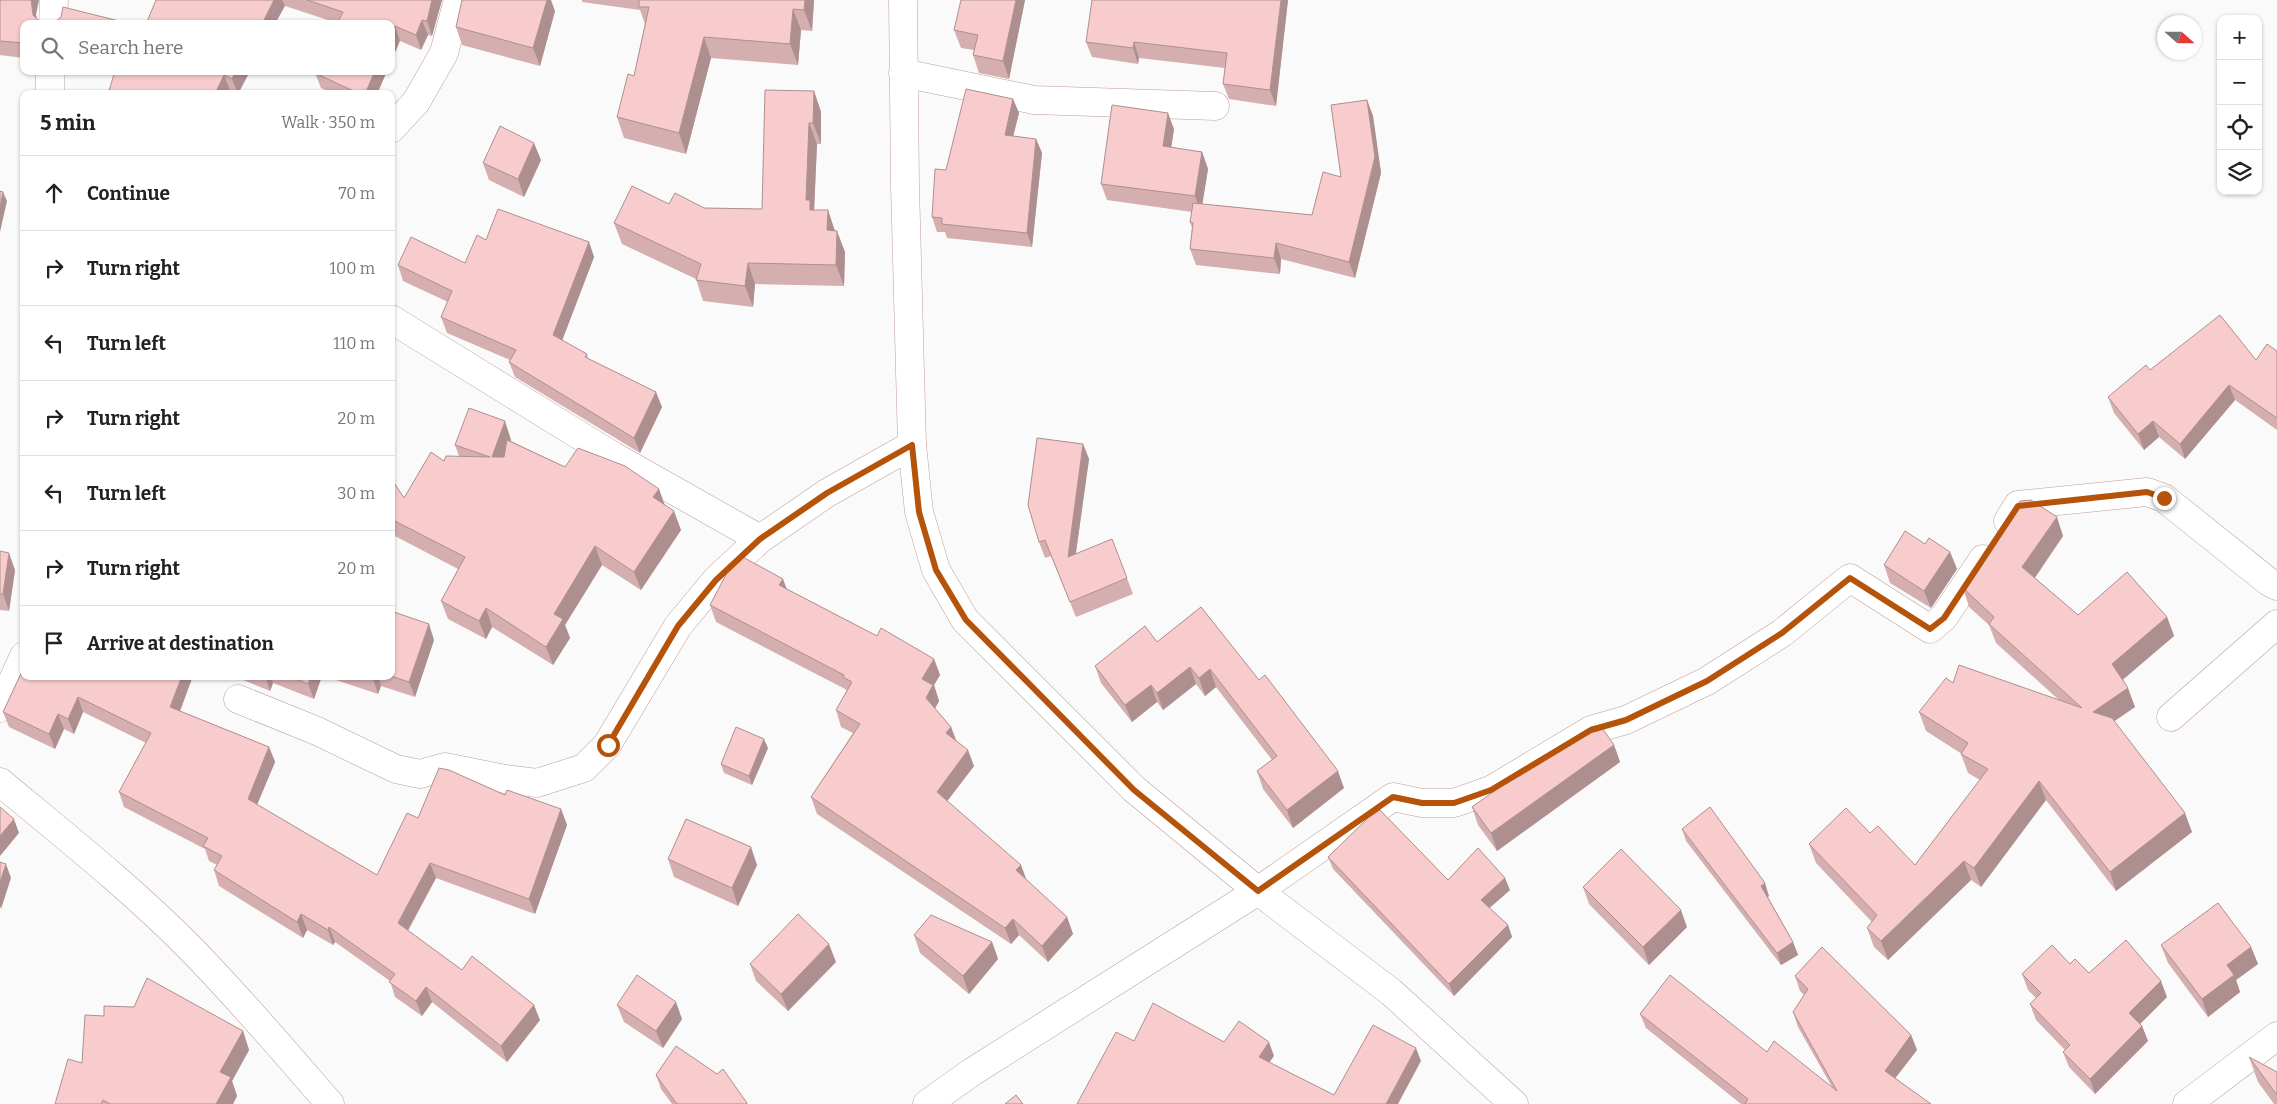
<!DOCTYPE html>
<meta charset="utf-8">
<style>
body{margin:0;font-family:Bitter,serif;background:#f2f2f2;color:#222}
.controls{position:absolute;right:15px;top:15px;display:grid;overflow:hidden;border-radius:10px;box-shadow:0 1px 4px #0004}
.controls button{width:45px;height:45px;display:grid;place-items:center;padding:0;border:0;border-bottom:1px solid #e0e0e0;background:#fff;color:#222;font:25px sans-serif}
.compass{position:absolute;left:2157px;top:15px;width:45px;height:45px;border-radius:50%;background:#fff;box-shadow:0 1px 4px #0004;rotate:111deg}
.stop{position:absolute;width:15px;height:15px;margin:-11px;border:4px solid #b45309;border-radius:50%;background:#fff}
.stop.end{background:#b45309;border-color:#fff;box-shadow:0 1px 5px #0008}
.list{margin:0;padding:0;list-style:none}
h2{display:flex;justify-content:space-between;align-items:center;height:65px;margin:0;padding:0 20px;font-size:21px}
h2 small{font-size:16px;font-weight:400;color:#767676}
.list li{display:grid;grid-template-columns:32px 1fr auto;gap:15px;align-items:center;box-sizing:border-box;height:75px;padding:0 20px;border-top:1px solid #e0e0e0}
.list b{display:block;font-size:19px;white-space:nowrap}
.list em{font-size:16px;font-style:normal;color:#767676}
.icon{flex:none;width:28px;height:28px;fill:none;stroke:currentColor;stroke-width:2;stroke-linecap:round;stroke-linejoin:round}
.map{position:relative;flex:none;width:2277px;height:1104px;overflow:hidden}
.search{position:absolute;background:#fff;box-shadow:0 1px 4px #0004;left:20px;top:20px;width:375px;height:55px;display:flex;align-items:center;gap:12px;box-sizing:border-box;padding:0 18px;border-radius:10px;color:#767676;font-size:19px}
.panel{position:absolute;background:#fff;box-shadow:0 1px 4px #0004;left:20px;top:90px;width:375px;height:590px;border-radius:10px}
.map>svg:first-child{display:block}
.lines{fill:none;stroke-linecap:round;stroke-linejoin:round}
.minor-casing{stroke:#c19b9b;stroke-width:29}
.minor{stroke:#fff;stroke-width:28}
.wall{fill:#d5afaf}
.shaded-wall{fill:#ae8f8f}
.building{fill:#f8cccc;stroke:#ae8f8f}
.route{stroke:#b45309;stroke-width:6}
</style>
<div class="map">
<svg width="2277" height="1104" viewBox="0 0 2277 1104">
<rect width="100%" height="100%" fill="#fafafa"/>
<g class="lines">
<!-- minor casing -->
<g class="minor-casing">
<g id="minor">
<polyline points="903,0 905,185 912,445 919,512 936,570 965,620 1134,789 1258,891 1391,992 1514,1104"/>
<polyline points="53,24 54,0"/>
<polyline points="50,71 50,94"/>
<polyline points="903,73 1034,100 1215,106"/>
<polyline points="391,129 416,102 444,53 458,0"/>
<polyline points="391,319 613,456 760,539"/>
<polyline points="2008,521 2018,505 2147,492 2164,498 2269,582 2277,586"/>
<polyline points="238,699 317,731 396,769 420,774 445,767 505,779 537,783 584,768 607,745 678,626 716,580 760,539 827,493 912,445"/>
<polyline points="0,708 24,656"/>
<polyline points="2171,717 2277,624"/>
<path d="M0,782C65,836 132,889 191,949C240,999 285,1052 330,1104"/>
<polyline points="927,1104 972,1072 1258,891 1393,797 1422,803 1454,803 1491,790 1591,730 1626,720 1707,681 1782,633 1850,578 1930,629 1944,617 1983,559"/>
<polyline points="2187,1104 2277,1036"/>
</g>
</g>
<!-- minor -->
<use href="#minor" class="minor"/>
</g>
<!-- wall -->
<g class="wall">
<polygon points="0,0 36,15 37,20 24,24 24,58 0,55"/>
<polygon points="156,0 442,0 432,36 428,35 421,50 400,41 337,23 285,6"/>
<polygon points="582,0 814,0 812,31 801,30 798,65 711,58 686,154 624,138 617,117 634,76 645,24 640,10 582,2"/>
<polygon points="1025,0 1009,79 979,73 973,55 974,50 961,48 954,30"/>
<polygon points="1288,0 1276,106 1229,99 1223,84 1225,68 1139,58 1138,64 1092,57 1086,42"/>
<polygon points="555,11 540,66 462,45 456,27"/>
<polygon points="115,71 250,71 238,94 230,90"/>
<polygon points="316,71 387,71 377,94 333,94 321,88 315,73"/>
<polygon points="814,91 821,112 821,144 817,144 814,210 835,230 845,252 844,286 755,284 753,307 703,301 696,279 622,244 614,223 669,204 704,208 762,209"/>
<polygon points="1013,99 1019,113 1013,136 1036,139 1042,153 1032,247 947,238 945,232 937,232 932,217 946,170"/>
<polygon points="1367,100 1373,116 1381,173 1355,278 1281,259 1280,274 1196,265 1190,249 1192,228 1190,222 1192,212 1107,200 1101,184 1174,129 1171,147 1202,152 1208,169 1202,204 1312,215 1341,177"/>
<polygon points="541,160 524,197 489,180 483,163"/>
<polygon points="486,240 589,242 594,257 562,341 587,354 588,358 662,407 640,453 515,377 509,362 510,360 447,333 441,317 448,302 403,281 398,265 465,263"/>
<polygon points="2277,351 2277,430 2235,400 2185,459 2159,437 2144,450 2114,413 2108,397 2150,370 2256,360"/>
<polygon points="511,440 511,441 565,467 659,489 665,505 681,530 641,590 602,565 565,625 570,638 553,665 492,627 486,639 448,619 441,601 458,569 391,534 391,478 404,498 444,461 459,456 455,445"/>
<polygon points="1083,444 1089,459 1076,553 1127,578 1133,594 1076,617 1051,556 1045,558 1039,542"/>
<polygon points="2063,536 2035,578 2078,615 2167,617 2174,636 2123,679 2135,707 2114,721 2192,832 2116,891 2046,800 1981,887 1971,880 1888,960 1874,947 1867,928 1872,922 1816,863 1809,844 1870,833 1915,865 1980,780 1968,773 1961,754 1962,754 1926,731 1919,712 1953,683 2059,700 1996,643 1989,625 1969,607 1963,588"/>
<polygon points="1925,544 1950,552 1957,569 1931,608 1890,583 1884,565"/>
<polygon points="0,551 15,570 9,611 0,610"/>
<polygon points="787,589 877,636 934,659 940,675 934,685 939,701 935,709 951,727 956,740 974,766 947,801 1026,880 1067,917 1073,934 1048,962 1019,935 1011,944 817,814 811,797 853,733 841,727 836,710 847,690 716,622 710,605"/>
<polygon points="1201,607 1344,788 1293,828 1263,789 1257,771 1272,760 1216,687 1205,696 1196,684 1163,710 1157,702 1132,722 1101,683 1095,666 1157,642"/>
<polygon points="434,640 415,697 381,686 378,694 324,676 391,676"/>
<polygon points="24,667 180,711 269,747 275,762 257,805 377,875 418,818 505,795 561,809 567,825 535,914 436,878 408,931 462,970 540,1020 507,1062 432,1002 422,1016 395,997 390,981 335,942 333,945 307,930 303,938 219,886 214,870 217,865 209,861 205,849 124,807 119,792 146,743 83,712 74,734 64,729 55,749 9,727 3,712"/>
<polygon points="233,676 322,676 314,699 273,683 270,691"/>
<polygon points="1614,745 1620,762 1497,851 1478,825 1472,807"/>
<polygon points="768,748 752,785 724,773 721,764"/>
<polygon points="1682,829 1769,896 1768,897 1793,942 1798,955 1781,965 1686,841"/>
<polygon points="1328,857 1448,880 1510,890 1489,908 1508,925 1512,937 1454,996 1333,869"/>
<polygon points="668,859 757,865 738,906 674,877"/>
<polygon points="1583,887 1687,927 1649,965 1589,904"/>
<polygon points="914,935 992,942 998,959 969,994 920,953"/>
<polygon points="2161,945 2251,947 2258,964 2236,980 2240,992 2208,1017 2168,963"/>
<polygon points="836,962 788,1011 756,981 750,964"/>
<polygon points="2070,964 2089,973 2167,997 2140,1024 2142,1026 2148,1041 2095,1094 2069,1067 2063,1052 2065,1050 2036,1020 2030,1004 2036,998 2028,990 2022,974"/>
<polygon points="1795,976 1911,1035 1917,1050 1895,1078 1931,1104 1741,1104 1646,1028 1640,1014 1832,1087 1798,1027 1793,1012 1804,995 1800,991"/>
<polygon points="617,1005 682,1019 663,1048 624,1022"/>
<polygon points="243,1031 249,1050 232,1081 237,1096 233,1104 55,1104 82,1063"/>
<polygon points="2249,1057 2277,1072 2277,1104 2274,1104 2258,1082"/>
<polygon points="656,1075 747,1103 748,1104 672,1104 661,1089"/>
</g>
<!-- shaded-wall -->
<g class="shaded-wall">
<polygon points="31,0 39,0 36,15 38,24 33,15"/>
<polygon points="274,0 282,0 285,6 275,24 262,24"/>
<polygon points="432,0 442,0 432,36 427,21"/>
<polygon points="547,0 551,0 555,11 540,66 533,48"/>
<polygon points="805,0 814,0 812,31 804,10"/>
<polygon points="1016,0 1025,0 1009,79 1003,61"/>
<polygon points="1281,0 1288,0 1276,106 1270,90"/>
<polygon points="793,9 801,30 798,65 790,44"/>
<polygon points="422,20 428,35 421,50 416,35"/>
<polygon points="395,26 400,41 391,62 391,34"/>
<polygon points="704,37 711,58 686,154 679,133"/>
<polygon points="1134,42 1139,58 1138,64 1133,48"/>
<polygon points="236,71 250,71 238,94 232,79"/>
<polygon points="375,71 387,71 377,94 365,94"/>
<polygon points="224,75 230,90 228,94 215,94"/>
<polygon points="814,91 821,112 821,144 813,123"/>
<polygon points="1013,99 1019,113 1010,149 1005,135"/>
<polygon points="1367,100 1373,116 1381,173 1355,278 1349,262"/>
<polygon points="1168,113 1174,129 1169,163 1163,146"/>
<polygon points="809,123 817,144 814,212 818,231 806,200"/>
<polygon points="1036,139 1042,153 1032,247 1027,233"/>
<polygon points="534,143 541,160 524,197 518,179"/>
<polygon points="1202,152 1208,169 1201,213 1195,196"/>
<polygon points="3,192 7,201 0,232 0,208"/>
<polygon points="828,210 835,231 827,230"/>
<polygon points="837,231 845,252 844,286 836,265"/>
<polygon points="589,242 594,257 558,351 553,335"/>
<polygon points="1276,243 1281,259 1280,274 1274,258"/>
<polygon points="748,263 755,284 753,307 745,286"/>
<polygon points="2229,385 2235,400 2185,459 2180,444"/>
<polygon points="656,392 662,407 640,453 634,438"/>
<polygon points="505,421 511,440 498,476 492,457"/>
<polygon points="2153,421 2159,437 2144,450 2138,434"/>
<polygon points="1083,444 1089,459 1073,573 1068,557"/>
<polygon points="659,489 665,507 653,497"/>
<polygon points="674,511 681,530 641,590 634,572"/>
<polygon points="2057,517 2063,536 2029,586 2022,567"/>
<polygon points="595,546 602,565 565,625 570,638 553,665 546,647 554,614"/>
<polygon points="1950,552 1957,569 1931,608 1924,591"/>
<polygon points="9,553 15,570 9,611 3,594"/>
<polygon points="783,579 789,595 779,585"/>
<polygon points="486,608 492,627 486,639 479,621"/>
<polygon points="2167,617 2174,636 2119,683 2112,664"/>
<polygon points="429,624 434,640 415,697 409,682"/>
<polygon points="934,659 940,675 934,685 939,701 932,714 926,698 922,679"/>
<polygon points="1190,667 1196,684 1163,710 1157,693"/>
<polygon points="1210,669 1216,687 1205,696 1199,678"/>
<polygon points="182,676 193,676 176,722 170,707"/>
<polygon points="265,676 270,676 273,683 270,691"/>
<polygon points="311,676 322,676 314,699 308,684"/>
<polygon points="374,676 378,676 381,686 378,694 373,679"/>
<polygon points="1151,685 1157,702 1132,722 1125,705"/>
<polygon points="2128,688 2135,707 2100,731 2093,712"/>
<polygon points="78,697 83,712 74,734 68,719"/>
<polygon points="58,714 64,729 55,749 49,734"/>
<polygon points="951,727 957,743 946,733"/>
<polygon points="764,739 768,748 752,785 749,776"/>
<polygon points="1614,745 1620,762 1497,851 1491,833"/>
<polygon points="269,747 275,762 253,814 248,799"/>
<polygon points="968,750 974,766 942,808 937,792"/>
<polygon points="1338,771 1344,788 1293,828 1287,810"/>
<polygon points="2039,781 2046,800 1981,887 1974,868"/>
<polygon points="561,809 567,825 535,914 529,899"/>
<polygon points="2185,813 2192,832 2116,891 2110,872"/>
<polygon points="14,819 19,833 0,856 0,836"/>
<polygon points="751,847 757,865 738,906 732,888"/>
<polygon points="1964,861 1971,880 1888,960 1881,941"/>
<polygon points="430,863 436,878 403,939 398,923"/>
<polygon points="6,864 11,878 1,909 0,906 0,882"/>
<polygon points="1021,865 1027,881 1016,870"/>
<polygon points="1505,878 1510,890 1485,912 1481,900"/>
<polygon points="1765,883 1769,896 1766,898 1761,886"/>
<polygon points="1681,910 1687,927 1649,965 1643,947"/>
<polygon points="301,914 307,930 303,938 297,922"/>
<polygon points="1067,917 1073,934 1048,962 1042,946"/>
<polygon points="1013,919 1019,935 1011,944 1005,928"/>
<polygon points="1508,925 1512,937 1454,996 1449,984"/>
<polygon points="329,927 335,942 333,945 328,930"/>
<polygon points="992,942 998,959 969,994 963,976"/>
<polygon points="1793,942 1798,955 1781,965 1777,953"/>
<polygon points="829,944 836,962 788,1011 781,994"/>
<polygon points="2251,947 2258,964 2236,980 2240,992 2208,1017 2202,999 2227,965"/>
<polygon points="2161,981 2167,997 2135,1029 2129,1013"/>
<polygon points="426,987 432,1002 422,1016 416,1001"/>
<polygon points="676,1002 682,1019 663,1048 656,1031"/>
<polygon points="534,1005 540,1020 507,1062 501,1046"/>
<polygon points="2142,1026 2148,1041 2095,1094 2090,1079"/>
<polygon points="243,1031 249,1050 232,1081 237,1096 233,1104 216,1104 220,1072"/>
<polygon points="1911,1035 1917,1050 1890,1085 1885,1071"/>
<polygon points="1269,1042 1274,1056 1264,1070 1259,1057"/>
<polygon points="1416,1048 1421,1061 1398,1104 1386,1104"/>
</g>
<!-- building -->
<g class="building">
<polygon points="0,0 31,0 33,15 40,22 46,24 24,24 24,43 0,41"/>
<polygon points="156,0 274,0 262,24 146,24"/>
<polygon points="307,0 432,0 427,21 422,20 416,35 395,26 391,34 391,24 337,24 343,12"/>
<polygon points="462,0 547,0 533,48 456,27"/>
<polygon points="639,0 805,0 804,10 793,9 790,44 704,37 679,133 617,117 628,74 634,76 649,7 639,7"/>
<polygon points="961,0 1016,0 1003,61 973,55 978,35 954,30"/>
<polygon points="1092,0 1281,0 1270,90 1223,84 1227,53 1134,42 1133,48 1086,42"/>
<polygon points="63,7 131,24 49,24 55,22 61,17"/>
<polygon points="115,71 236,71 232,79 224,75 215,94 108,94"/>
<polygon points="316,71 375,71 365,94 360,94 315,73"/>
<polygon points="966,89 1013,99 1005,135 1036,139 1027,233 942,224 942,218 932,217 935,169 946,170"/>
<polygon points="765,90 814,91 813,123 809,123 806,200 810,200 810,210 828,210 827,230 837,231 836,265 748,263 745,286 696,280 701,264 614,223 632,186 669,204 675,193 704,208 762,209"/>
<polygon points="1367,100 1375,157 1349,262 1276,243 1274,258 1190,249 1193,223 1190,222 1193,203 1312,215 1323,172 1341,177 1331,105"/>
<polygon points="1112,105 1168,113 1163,146 1202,152 1195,196 1101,184"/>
<polygon points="500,126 534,143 518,179 483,163"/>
<polygon points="0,191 3,192 0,208"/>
<polygon points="498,209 589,242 553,335 587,354 585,357 656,392 634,438 509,362 516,350 441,317 452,291 398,265 411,237 465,263 477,235 486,240"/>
<polygon points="2220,315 2256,360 2267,344 2277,351 2277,418 2229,385 2180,444 2153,421 2138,434 2108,397 2146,365 2150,370"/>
<polygon points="469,408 505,421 492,457 504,457 507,440 565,467 578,448 625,466 659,489 653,497 674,511 634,572 595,546 554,614 563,619 546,647 486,608 479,621 441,601 465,557 391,519 391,478 404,498 431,452 444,461 446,456 490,457 455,445"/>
<polygon points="1037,438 1083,444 1068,557 1112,539 1127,578 1070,602 1045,540 1039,542 1028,505"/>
<polygon points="2031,500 2057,517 2022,567 2078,615 2127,572 2167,617 2112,664 2128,688 2093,712 2112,718 2185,813 2110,872 2039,781 1974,868 1964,861 1881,941 1867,928 1877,915 1809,844 1846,808 1870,833 1878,826 1915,865 1988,769 1961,754 1968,743 1919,712 1946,678 1953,683 1959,665 2082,708 1989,624 1994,617 1963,588 2020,501"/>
<polygon points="1905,531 1925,544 1929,538 1950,552 1924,591 1884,565"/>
<polygon points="0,551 9,553 3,594 0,594"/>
<polygon points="741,556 783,579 779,585 877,636 881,628 934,659 922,679 933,685 926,698 951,727 946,733 968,750 937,792 1021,865 1016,870 1067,917 1042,946 1013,919 1005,928 811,797 860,724 836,710 852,682 843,677 844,675 710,605 730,567"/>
<polygon points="1201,607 1259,680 1265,675 1338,771 1287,810 1257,771 1277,756 1210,669 1199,678 1190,667 1157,693 1151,685 1125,705 1095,666 1145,626 1157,642"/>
<polygon points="391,611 429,624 409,682 391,676"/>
<polygon points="24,667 24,676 182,676 170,707 269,747 248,799 377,875 407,813 418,818 439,768 449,770 505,795 507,790 561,809 529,899 430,863 398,923 462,970 472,956 534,1005 501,1046 426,987 416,1001 389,982 395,974 329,927 328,930 301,914 297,922 214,870 222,856 203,846 208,838 119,792 151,733 78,697 68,719 58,714 49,734 3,712"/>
<polygon points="289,676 311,676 308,684"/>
<polygon points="365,676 374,676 373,679"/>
<polygon points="1600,725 1614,745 1491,833 1472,807 1545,755 1591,727"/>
<polygon points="736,727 764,739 749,776 721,764"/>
<polygon points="0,807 14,819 0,836"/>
<polygon points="1710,807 1765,883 1761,886 1793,942 1777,953 1682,829"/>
<polygon points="1380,810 1448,880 1478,848 1505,878 1481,900 1508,925 1449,984 1328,857 1368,818"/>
<polygon points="686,819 751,847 732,888 668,859"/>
<polygon points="1621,849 1681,910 1643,947 1583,887"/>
<polygon points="0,862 6,864 0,882"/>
<polygon points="2218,903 2251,947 2227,965 2234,975 2202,999 2161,945"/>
<polygon points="798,914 829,944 781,994 750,964"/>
<polygon points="931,915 992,942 963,976 914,935"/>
<polygon points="2126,940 2161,981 2129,1013 2142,1026 2090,1079 2063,1052 2070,1045 2030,1004 2041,993 2022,974 2052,945 2070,964 2075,959 2089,973"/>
<polygon points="1822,947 1911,1035 1885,1071 1931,1104 1745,1104 1748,1099 1640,1014 1670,975 1767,1052 1774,1041 1837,1091 1793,1012 1808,989 1795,976"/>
<polygon points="637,975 676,1002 656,1031 617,1005"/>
<polygon points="147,978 243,1031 220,1072 231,1077 216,1104 110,1104 103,1100 101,1104 55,1104 68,1059 82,1063 85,1015 104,1016 104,1006 134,1007"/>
<polygon points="1153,1003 1224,1042 1239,1021 1269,1042 1259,1057 1334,1095 1373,1025 1416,1048 1386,1104 1077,1104 1116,1032 1134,1041"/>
<polygon points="676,1046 717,1074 723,1069 747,1103 746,1104 677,1104 656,1075"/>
<polygon points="2249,1057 2277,1072 2277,1095"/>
<polygon points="1016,1095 1023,1104 1005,1104"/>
</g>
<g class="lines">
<!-- route -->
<polyline class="route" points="608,745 678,626 716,580 760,539 827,493 912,445 919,512 936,570 966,620 1134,790 1258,891 1393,797 1422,803 1454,803 1491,790 1591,730 1626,720 1707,681 1782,633 1850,578 1930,629 1944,618 2018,506 2147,492 2164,498"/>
</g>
</svg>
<div class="controls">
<button>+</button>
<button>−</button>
<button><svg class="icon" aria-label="locate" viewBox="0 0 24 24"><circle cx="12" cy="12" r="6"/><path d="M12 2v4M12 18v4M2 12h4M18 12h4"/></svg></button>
<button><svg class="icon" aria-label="layers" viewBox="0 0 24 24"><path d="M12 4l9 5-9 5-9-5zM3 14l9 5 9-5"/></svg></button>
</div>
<svg class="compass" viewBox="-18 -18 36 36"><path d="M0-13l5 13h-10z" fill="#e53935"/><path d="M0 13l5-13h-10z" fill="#767676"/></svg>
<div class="stop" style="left:608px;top:745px"></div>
<div class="stop end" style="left:2164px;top:498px"></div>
<div class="search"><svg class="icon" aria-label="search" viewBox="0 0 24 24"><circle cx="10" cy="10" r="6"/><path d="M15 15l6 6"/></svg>Search here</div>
<section class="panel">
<h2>5 min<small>Walk · 350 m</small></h2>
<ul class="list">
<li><svg class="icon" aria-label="ahead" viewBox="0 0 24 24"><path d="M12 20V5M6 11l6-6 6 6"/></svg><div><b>Continue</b></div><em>70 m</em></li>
<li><svg class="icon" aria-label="right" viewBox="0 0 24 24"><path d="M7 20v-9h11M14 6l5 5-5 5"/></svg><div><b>Turn right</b></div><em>100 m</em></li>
<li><svg class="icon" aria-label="left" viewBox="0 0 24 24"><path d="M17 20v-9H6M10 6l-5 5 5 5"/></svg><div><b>Turn left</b></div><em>110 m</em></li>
<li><svg class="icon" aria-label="right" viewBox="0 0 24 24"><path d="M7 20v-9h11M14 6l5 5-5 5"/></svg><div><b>Turn right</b></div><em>20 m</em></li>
<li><svg class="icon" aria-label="left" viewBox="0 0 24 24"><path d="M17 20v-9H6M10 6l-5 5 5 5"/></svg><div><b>Turn left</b></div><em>30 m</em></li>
<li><svg class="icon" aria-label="right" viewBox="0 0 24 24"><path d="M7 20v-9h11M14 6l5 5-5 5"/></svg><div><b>Turn right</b></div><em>20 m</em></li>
<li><svg class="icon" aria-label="arrive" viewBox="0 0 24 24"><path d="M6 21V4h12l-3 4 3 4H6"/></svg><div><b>Arrive at destination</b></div></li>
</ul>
</section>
</div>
